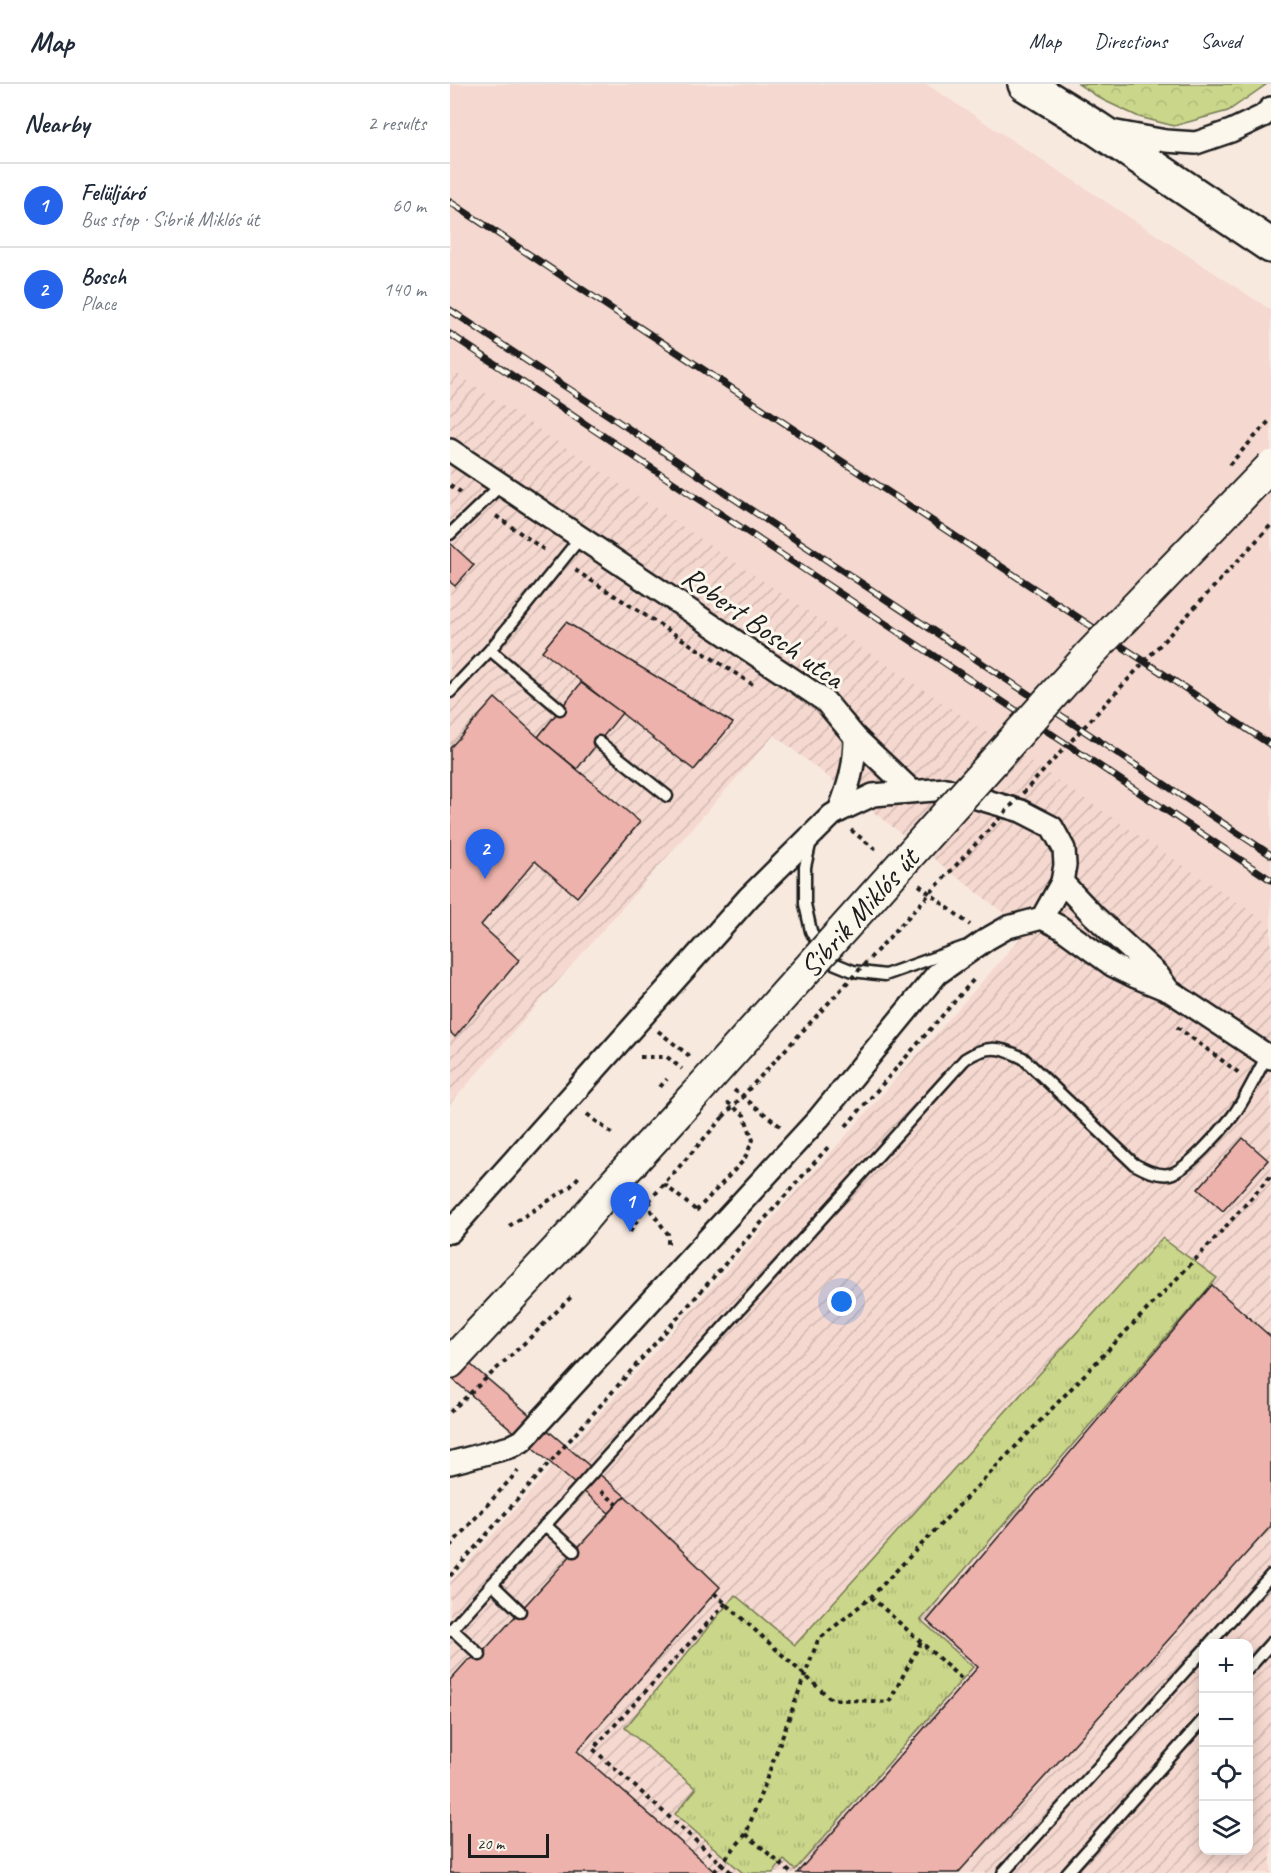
<!DOCTYPE html>
<meta charset="utf-8">
<style>
body{margin:0;font-family:Caveat,sans-serif;background:#f2f2f3;color:#1f2937}
.controls{position:absolute;right:18px;bottom:18px;display:grid;overflow:hidden;border-radius:12px;box-shadow:0 3px 15px #0003}
.controls button{width:54px;height:54px;display:grid;place-items:center;padding:0;border:0;border-bottom:2px solid #e0e1e3;background:#fff;color:#1f2937;font:30px sans-serif}
.scale{position:absolute;left:18px;bottom:15px;width:81px;box-sizing:border-box;padding-left:6px;border:3px solid #1c1c1c;border-top:0;font-size:16px;line-height:21px;white-space:nowrap;color:#1c1c1c;-webkit-text-stroke:4px #fbf7ec;paint-order:stroke}
.you{position:absolute;left:392px;top:1218px;width:21px;height:21px;margin:-15px;border:4px solid #fff;border-radius:50%;background:#1a73e8;box-shadow:0 0 0 9px #1a73e833}
.badge{display:grid;place-items:center;width:39px;height:39px;border-radius:50%;background:#2563eb;color:#fff;font-size:20px;font-weight:700}
.pin{position:absolute;translate:-50% -50px;filter:drop-shadow(0 2px 3px #0008)}
.pin::after{content:'';position:absolute;top:32px;width:21px;height:18px;background:inherit;clip-path:polygon(0 0,100% 0,50% 100%)}
.list{margin:0;padding:0;list-style:none}
h2{display:flex;justify-content:space-between;align-items:center;height:78px;margin:0;padding:0 24px;font-size:26px}
h2 small{font-size:20px;font-weight:400;color:#747a83}
.list li{display:grid;grid-template-columns:39px 1fr auto;gap:18px;align-items:center;box-sizing:border-box;height:84px;padding:0 24px;border-top:2px solid #e0e1e3}
.list b{display:block;font-size:22px;white-space:nowrap}
.list p{margin:0;font-size:20px;white-space:nowrap;color:#747a83}
.list em{font-size:20px;font-style:normal;color:#747a83}
.icon{flex:none;width:33px;height:33px;fill:none;stroke:currentColor;stroke-width:2;stroke-linecap:round;stroke-linejoin:round}
.map{position:relative;flex:none;width:821px;height:1789px;overflow:hidden}
header{display:flex;align-items:center;gap:36px;box-sizing:border-box;height:84px;padding:0 30px;background:#fff;border-bottom:2px solid #e0e1e3}
header strong{font-size:28px}
nav{display:flex;gap:33px;margin-inline-start:auto;font-size:21px}
main{display:flex}
aside{flex:1;background:#fff}
.map>svg:first-child{display:block}
.built{fill:#f5d8cf}
.industrial{fill:url(#industrial-furrows);fill-rule:evenodd}
.grass{fill:url(#grass-tufts);stroke:#737952;stroke-width:1.5}
.forest{fill:url(#forest-crowns);stroke:#737952;stroke-width:1.5}
.building{fill:#edb2ab;stroke:#1c1c1c;stroke-width:1.5}
.lines{fill:none;stroke-linecap:round;stroke-linejoin:round}
.lane-casing{stroke:#1c1c1c;stroke-width:15}
.street-casing{stroke:#1c1c1c;stroke-width:26}
.secondary-casing{stroke:#1c1c1c;stroke-width:34}
.primary-casing{stroke:#1c1c1c;stroke-width:38}
.path{stroke:#1c1c1c;stroke-width:4;stroke-dasharray:4.5 4.5;stroke-linecap:butt}
.lane{stroke:#fbf7ec;stroke-width:10}
.street{stroke:#fbf7ec;stroke-width:21}
.secondary{stroke:#fbf7ec;stroke-width:30}
.primary{stroke:#fbf7ec;stroke-width:33}
.rail-casing{stroke:#1c1c1c;stroke-width:7}
.rail{stroke:#fbf7ec;stroke-width:4.5;stroke-dasharray:14;stroke-linecap:butt}
.secondary-bridge-casing{stroke:#1c1c1c;stroke-width:34;stroke-linecap:butt}
.path-bridge{stroke:#1c1c1c;stroke-width:4;stroke-dasharray:4.5 4.5;stroke-linecap:butt}
.secondary-bridge{stroke:#fbf7ec;stroke-width:30}
.labels{text-anchor:middle;dominant-baseline:central;stroke-width:6;stroke-linejoin:round;paint-order:stroke}
.street-label{font-size:30px;fill:#1c1c1c;stroke:#fbf7ec}
</style>
<header>
<strong>Map</strong>
<nav><a>Map</a><a>Directions</a><a>Saved</a></nav>
</header>
<main>
<aside>
<h2>Nearby<small>2 results</small></h2>
<ul class="list">
<li><span class="badge">1</span><div><b>Felüljáró</b><p>Bus stop · Sibrik Miklós út</p></div><em>60 m</em></li>
<li><span class="badge">2</span><div><b>Bosch</b><p>Place</p></div><em>140 m</em></li>
</ul>
</aside>
<div class="map">
<svg width="821" height="1789" viewBox="0 0 821 1789">
<defs>
<pattern id="industrial-furrows" width="10" height="10" patternUnits="userSpaceOnUse" patternTransform="scale(1.5)"><rect width="10" height="10" fill="#f5d8cf"/><path d="M-1 1l2-2M0 10L10 0M9 11l2-2" fill="none" stroke="#d1b9b1"/></pattern>
<pattern id="grass-tufts" width="24" height="20" patternUnits="userSpaceOnUse" patternTransform="scale(1.5)"><rect width="24" height="20" fill="#cad689"/><path d="M3 7l-1-3M5 7V3M7 7l1-3M15 17l-1-3M17 17v-4M19 17l1-3" fill="none" stroke="#adb776"/></pattern>
<pattern id="forest-crowns" width="20" height="18" patternUnits="userSpaceOnUse" patternTransform="scale(1.5)"><rect width="20" height="18" fill="#cad689"/><path d="M2 6a3 3 0 1 1 6 0M12 15a3 3 0 1 1 6 0" fill="none" stroke="#adb776"/></pattern>
</defs>
<rect width="100%" height="100%" fill="#f8e9df"/>
<filter id="ink" filterUnits="userSpaceOnUse"><feTurbulence type="fractalNoise" baseFrequency=".0167" numOctaves="2"/><feDisplacementMap in="SourceGraphic" scale="12" xChannelSelector="R" yChannelSelector="G"/><feConvolveMatrix kernelMatrix="1 2 1 2 8 2 1 2 1" color-interpolation-filters="sRGB"/></filter>
<g filter="url(#ink)">
<!-- built -->
<polygon class="built" points="0,0 476,0 821,226 821,843 0,285"/>
<!-- industrial -->
<path class="industrial" d="M0,285L821,841V1789H0V1499L577,847L324,651L0,1020ZM754,1560H798V1766H754Z"/>
<!-- grass -->
<polygon class="grass" points="712,1154 767,1194 471,1536 523,1583 345,1786 334,1776 323,1789 293,1789 225,1730 246,1705 175,1644 285,1511 345,1561"/>
<!-- forest -->
<polygon class="forest" points="628,0 817,0 778,27 724,42 689,33 653,16"/>
<!-- building -->
<g class="building">
<polygon points="0,459 24,481 5,502 0,498"/>
<polygon points="116,538 283,639 244,686 92,567"/>
<polygon points="131,599 172,629 127,685 88,653"/>
<polygon points="45,614 88,653 190,738 127,813 85,777 31,841 69,876 5,953 0,948 0,664"/>
<polygon points="793,1054 818,1076 773,1127 748,1105"/>
<polygon points="762,1201 821,1253 821,1442 508,1789 347,1789 528,1583 477,1537"/>
<polygon points="0,1263 175,1412 159,1429 0,1293"/>
<polygon points="175,1412 270,1503 127,1667 266,1789 0,1789 0,1596 17,1577 30,1571"/>
</g>
<g class="lines">
<!-- lane casing -->
<g class="lane-casing">
<g id="lane">
<polyline points="0,450 51,401"/>
<polyline points="40,566 110,625"/>
<polyline points="0,608 40,566 130,454"/>
<polyline points="149,658 217,712"/>
<polyline points="361,756 355,783 355,820 361,847 376,876 403,887 435,891 514,863"/>
<polyline points="95,1441 124,1467"/>
<polyline points="42,1500 70,1527"/>
<polyline points="2,1545 30,1571"/>
<path d="M0,1547L515,975C537,961 549,962 573,974L684,1080C695,1086 707,1092 720,1090C737,1086 771,1047 782,1033C795,1016 806,991 817,972"/>
<polyline points="759,1560 821,1491"/>
<polyline points="798,1585 821,1559"/>
<polyline points="553,1789 754,1566"/>
<polyline points="617,1789 754,1635"/>
</g>
</g>
<!-- street casing -->
<g class="street-casing">
<g id="street">
<polyline points="661,47 716,57 746,59 781,47 813,32 821,24"/>
<polyline points="0,366 375,617 405,653 462,707"/>
<path d="M389,727C399,701 405,682 405,653"/>
<polyline points="612,798 643,831 708,891 717,904"/>
<polyline points="592,834 610,843 662,881 686,893 720,907 821,974"/>
<polyline points="0,1148 299,813 382,731 389,727 423,711 496,705 571,727 602,743 614,765 615,781 612,798 592,834 558,843 537,855 487,890 369,1034 72,1357 60,1363 0,1379"/>
</g>
</g>
<!-- secondary casing -->
<g class="secondary-casing">
<polyline id="secondary" points="0,1279 124,1147 165,1098 240,1016"/>
</g>
<!-- primary casing -->
<g class="primary-casing">
<polyline id="primary" points="575,0 646,44 821,162"/>
</g>
<!-- path -->
<g class="path">
<polyline points="0,401 15,411"/>
<polyline points="46,432 96,467"/>
<polyline points="125,486 305,602"/>
<polyline points="401,746 426,766"/>
<polyline points="469,801 520,841"/>
<polyline points="727,943 789,989"/>
<polyline points="208,947 242,974"/>
<polyline points="190,973 217,973 232,985"/>
<polyline points="284,1006 330,1042"/>
<polyline points="137,1030 165,1052"/>
<polyline points="396,1042 525,894"/>
<polyline points="214,1100 248,1128"/>
<polyline points="200,1116 201,1127 218,1150 218,1163"/>
<polyline points="246,1127 294,1076 303,1056 294,1031 277,1018"/>
<polyline points="59,1142 120,1103 131,1090"/>
<polyline points="180,1148 200,1116 273,1033"/>
<polyline points="0,1328 83,1251 121,1213"/>
<polyline points="151,1407 167,1420"/>
<polyline points="0,1462 68,1387"/>
<polyline points="0,1492 379,1062"/>
<polyline points="264,1509 381,1615 439,1618 471,1558"/>
<polyline points="421,1513 515,1598"/>
<polyline points="276,1519 143,1665 282,1789"/>
<polyline points="296,1750 341,1789"/>
<polyline points="264,1788 296,1750 368,1556 421,1513 760,1160 821,1092"/>
</g>
<!-- lane -->
<use href="#lane" class="lane"/>
<!-- street -->
<use href="#street" class="street"/>
<!-- secondary -->
<use href="#secondary" class="secondary"/>
<!-- primary -->
<use href="#primary" class="primary"/>
<!-- rail casing -->
<g class="rail-casing">
<g id="rail">
<polyline points="0,118 821,661"/>
<polyline points="0,226 821,771"/>
<polyline points="0,250 821,796"/>
</g>
</g>
<!-- rail -->
<use href="#rail" class="rail"/>
<!-- secondary-bridge casing -->
<g class="secondary-bridge-casing">
<polyline id="secondary-bridge" points="240,1016 638,572 821,382"/>
</g>
<!-- path-bridge -->
<g class="path-bridge">
<polyline points="779,381 821,335"/>
<polyline points="210,1003 217,995"/>
<polyline points="273,1033 821,441"/>
</g>
<!-- secondary-bridge -->
<use href="#secondary-bridge" class="secondary-bridge"/>
</g>
</g>
<g class="labels">
<!-- street labels -->
<g class="street-label">
<text transform="translate(313 543) rotate(35)">Robert Bosch utca</text>
<text transform="translate(409 829) rotate(-48)">Sibrik Miklós út</text>
</g>
</g>
</svg>
<div class="controls">
<button>+</button>
<button>−</button>
<button><svg class="icon" aria-label="locate" viewBox="0 0 24 24"><circle cx="12" cy="12" r="6"/><path d="M12 2v4M12 18v4M2 12h4M18 12h4"/></svg></button>
<button><svg class="icon" aria-label="layers" viewBox="0 0 24 24"><path d="M12 4l9 5-9 5-9-5zM3 14l9 5 9-5"/></svg></button>
</div>
<div class="scale">20 m</div>
<div class="you"></div>
<div class="pin badge" style="left:180px;top:1148px">1</div>
<div class="pin badge" style="left:35px;top:795px">2</div>
</div>
</main>
